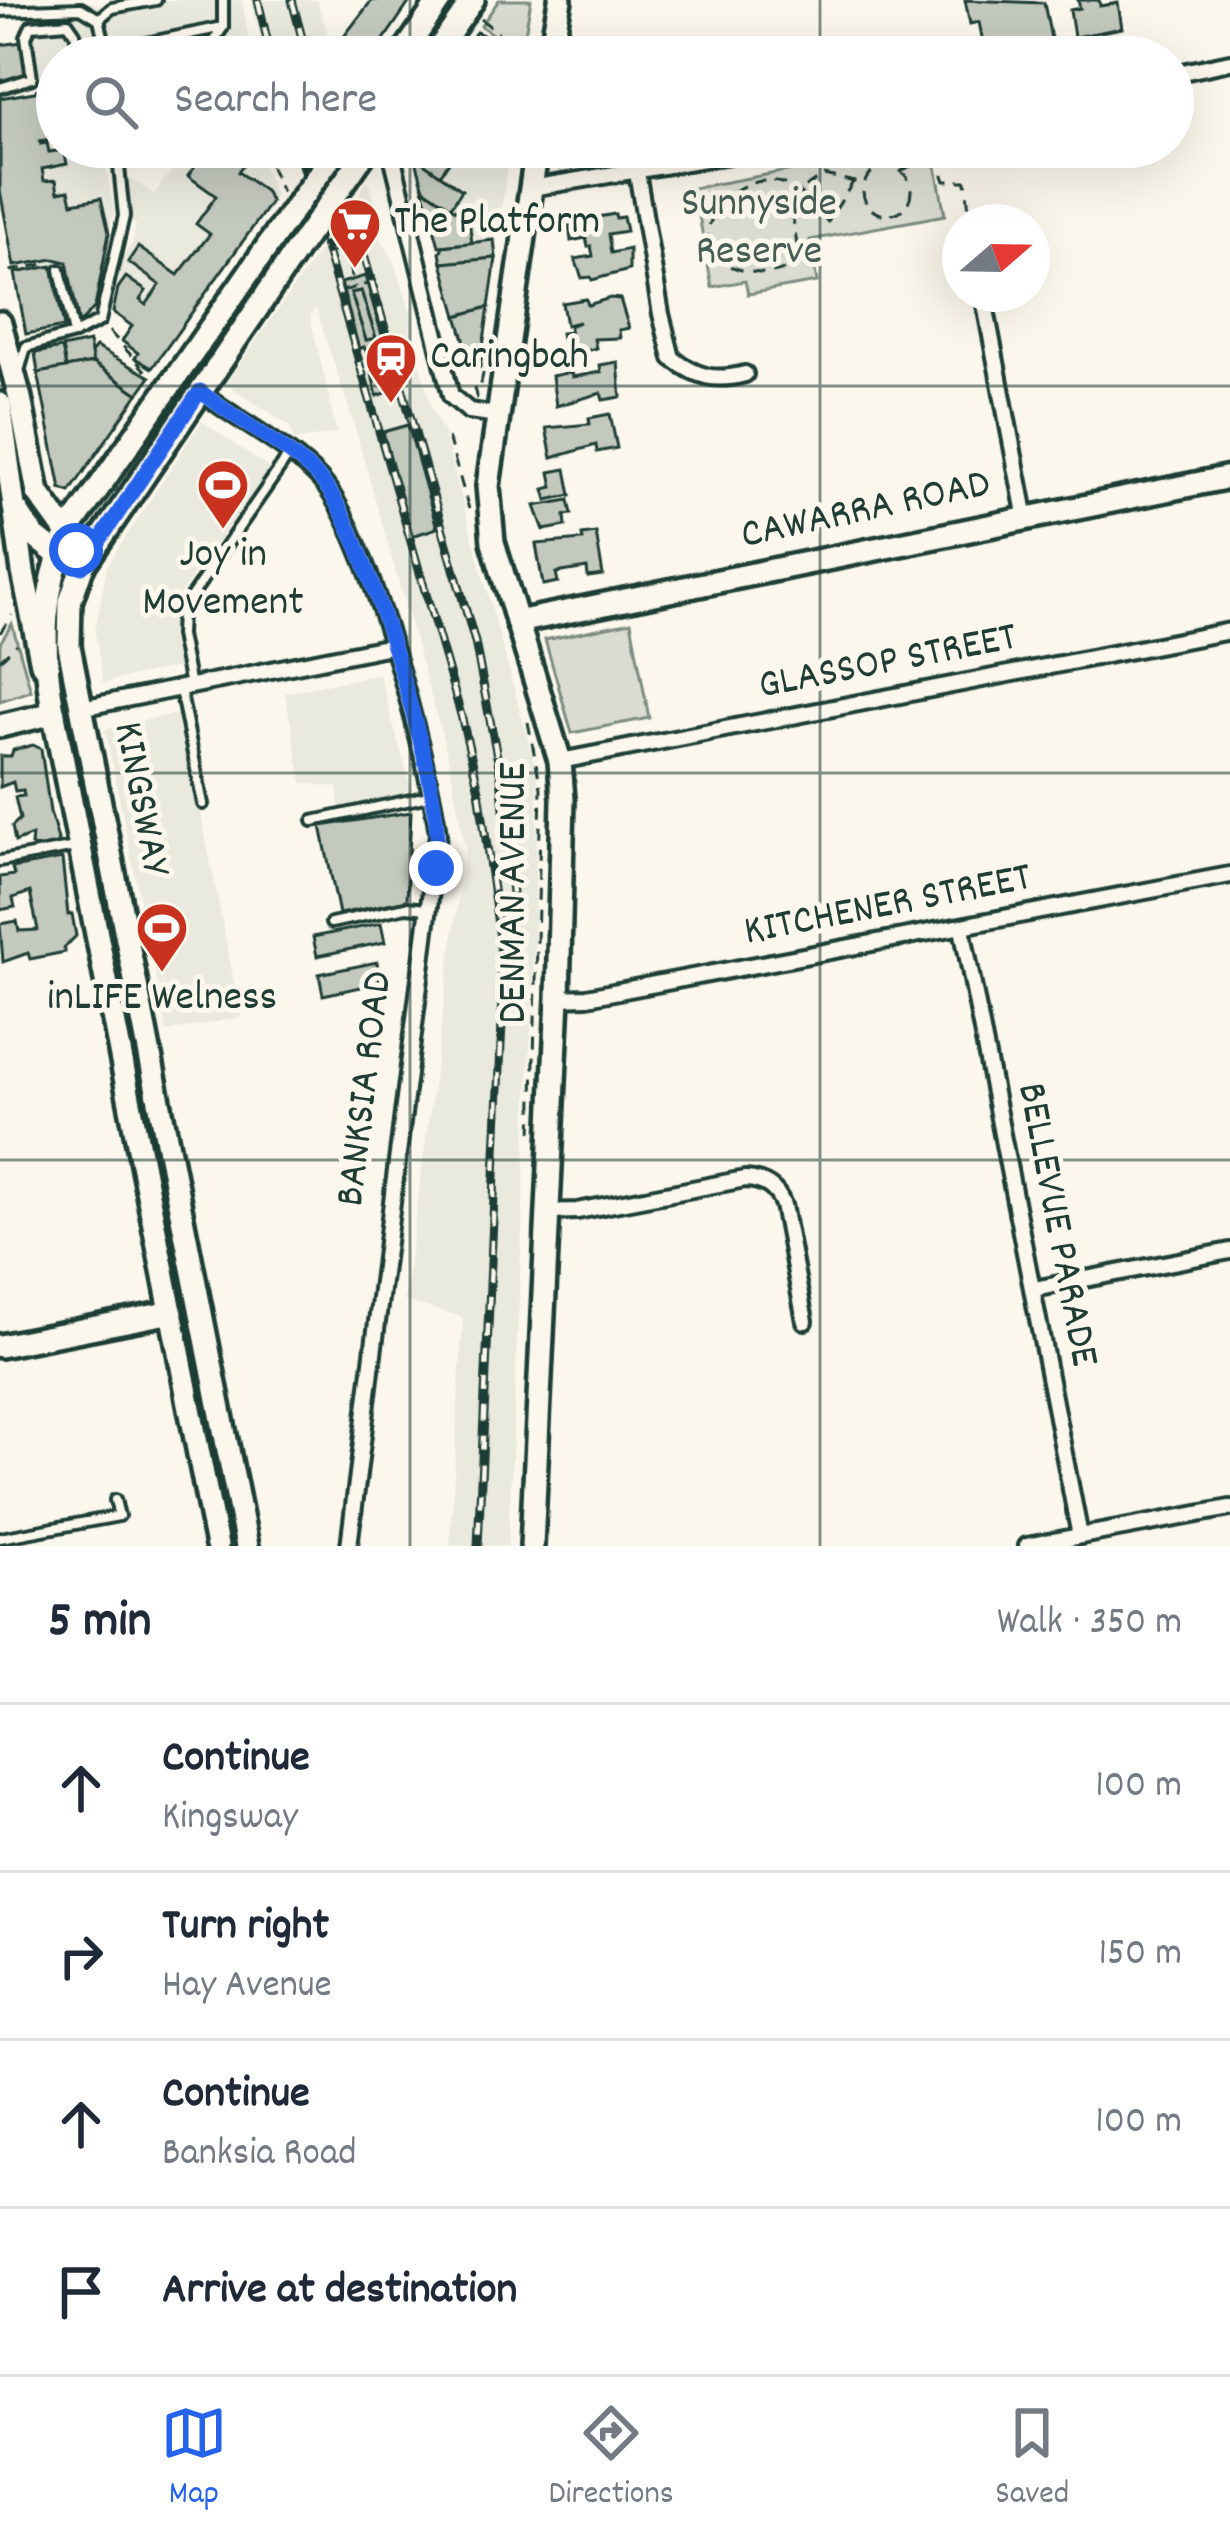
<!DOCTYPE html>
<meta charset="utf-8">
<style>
body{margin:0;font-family:Dekko,sans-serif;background:#f2f2f3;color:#1f2937}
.compass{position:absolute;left:942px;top:204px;width:108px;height:108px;border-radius:50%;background:#fff;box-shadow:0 12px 48px #0002;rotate:70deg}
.stop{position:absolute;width:36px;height:36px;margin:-27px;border:9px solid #2563eb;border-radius:50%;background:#fff}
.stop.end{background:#2563eb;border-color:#fff;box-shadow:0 3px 12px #0008}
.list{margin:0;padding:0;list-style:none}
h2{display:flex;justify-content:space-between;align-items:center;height:156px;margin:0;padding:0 48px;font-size:51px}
h2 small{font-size:39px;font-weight:400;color:#747a83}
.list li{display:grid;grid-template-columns:78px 1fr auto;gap:36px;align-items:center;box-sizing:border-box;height:168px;padding:0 48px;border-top:3px solid #e0e1e3}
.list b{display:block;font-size:45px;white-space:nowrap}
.list p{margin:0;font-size:39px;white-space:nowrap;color:#747a83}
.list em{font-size:39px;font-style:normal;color:#747a83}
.icon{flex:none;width:66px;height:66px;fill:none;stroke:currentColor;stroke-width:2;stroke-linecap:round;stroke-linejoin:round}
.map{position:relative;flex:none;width:1230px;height:1546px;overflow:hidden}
.search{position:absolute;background:#fff;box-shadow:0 12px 48px #0002;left:36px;right:36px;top:36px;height:132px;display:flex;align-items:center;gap:30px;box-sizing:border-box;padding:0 42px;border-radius:66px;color:#747a83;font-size:45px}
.sheet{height:828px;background:#fff}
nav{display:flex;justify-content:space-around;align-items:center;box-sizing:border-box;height:168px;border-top:3px solid #e0e1e3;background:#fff;font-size:33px;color:#747a83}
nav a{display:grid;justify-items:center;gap:6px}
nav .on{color:#2563eb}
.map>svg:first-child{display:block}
.built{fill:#eae9de}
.green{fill:#dbdcd1;stroke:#7d8c82;stroke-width:3}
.building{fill:#c4c9be;stroke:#1f3d34;stroke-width:3;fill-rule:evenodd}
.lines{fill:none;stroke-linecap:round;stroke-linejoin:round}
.lane-casing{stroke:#1f3d34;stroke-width:16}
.street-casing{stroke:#1f3d34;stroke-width:22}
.secondary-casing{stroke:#1f3d34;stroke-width:30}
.primary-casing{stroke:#1f3d34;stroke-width:30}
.path{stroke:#1f3d34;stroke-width:3;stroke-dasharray:12 9;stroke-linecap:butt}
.lane{stroke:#fbf7ec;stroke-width:8}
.street{stroke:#fbf7ec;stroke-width:14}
.secondary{stroke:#fbf7ec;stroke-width:21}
.primary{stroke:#fbf7ec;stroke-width:21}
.rail-casing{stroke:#1f3d34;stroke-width:9}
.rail{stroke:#fbf7ec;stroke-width:4.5;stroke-dasharray:14;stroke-linecap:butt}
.primary-bridge-casing{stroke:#1f3d34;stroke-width:30;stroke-linecap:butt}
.primary-bridge{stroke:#fbf7ec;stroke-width:21}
.route{stroke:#2563eb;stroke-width:15}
.grid{fill:none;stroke:#1f3d34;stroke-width:3;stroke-opacity:0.55}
.labels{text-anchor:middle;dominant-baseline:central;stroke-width:10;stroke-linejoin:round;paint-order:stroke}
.park-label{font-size:42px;fill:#455d53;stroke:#fbf7ec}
.poi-label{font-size:42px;fill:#1f3d34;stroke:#fbf7ec;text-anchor:start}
.street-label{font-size:42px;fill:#1f3d34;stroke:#fbf7ec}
</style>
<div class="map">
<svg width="1230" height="1546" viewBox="0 0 1230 1546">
<rect width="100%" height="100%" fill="#fbf7ec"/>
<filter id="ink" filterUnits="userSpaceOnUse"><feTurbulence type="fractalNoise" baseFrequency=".00833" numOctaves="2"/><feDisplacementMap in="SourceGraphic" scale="24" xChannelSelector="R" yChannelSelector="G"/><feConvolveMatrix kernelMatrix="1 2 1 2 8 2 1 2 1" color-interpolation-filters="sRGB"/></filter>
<g filter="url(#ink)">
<!-- built -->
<g class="built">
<polygon points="111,0 242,0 250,45 213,51 208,57 57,57 57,84 40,87 23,5 91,2 103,7"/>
<polygon points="251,0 317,0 335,57 266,57"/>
<polygon points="57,88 57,147 102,147 114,210 95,307 79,324 26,334 0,190 0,98"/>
<polygon points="146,147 257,147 275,197 152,368 135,358 138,352 122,341 132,326 113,312 122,257 132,244 136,225 122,215 129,178 154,194 174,167"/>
<polygon points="411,147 510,147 480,367 473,369"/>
<polygon points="368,181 381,217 359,248 376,228 394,262 412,316 411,333 433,412 443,431 538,776 533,982 508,1546 450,1546 463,1317 404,1301 465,849 450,764 353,421 316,309 310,315 337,433 294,441 290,426 226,384"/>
<polygon points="202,421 270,469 179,595 173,627 182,666 103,683 95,631 107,566"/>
<polygon points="379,674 413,794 339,808 337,787 302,783 285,693"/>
<polygon points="181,713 241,1017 167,1032 105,729"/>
</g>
<!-- green -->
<g class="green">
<polygon points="499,0 531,0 521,56 481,26"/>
<polygon points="918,147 933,151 945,215 810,240 817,282 748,294 745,281 712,287 694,188"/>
<polygon points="631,622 649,718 572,733 545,640"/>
<polygon points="12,624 31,691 0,701 0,643"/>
</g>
<!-- building -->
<g class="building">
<polygon points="372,0 411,0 372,57 337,57 335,48"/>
<polygon points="965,0 1044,3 1053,49 986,57 979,22 970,24"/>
<polygon points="1078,0 1099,0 1100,6 1118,3 1122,28 1074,37 1070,10 1080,8"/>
<polygon points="476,32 488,37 516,57 467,57 461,53"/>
<polygon points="22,42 28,76 0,82 0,45"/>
<polygon points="57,88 57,138 40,141 41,144 47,143 49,152 64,150 67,164 42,169 44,181 56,180 58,192 69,190 72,203 101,198 109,233 95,307 79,324 67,262 54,259 14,266 0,190 0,98"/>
<polygon points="209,147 216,151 230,147 247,159 238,172 265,191 271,202 152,368 135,358 138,353 122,341 132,326 113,312 118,288 126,277 146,291 140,300 146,305 160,285 128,262 138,247 178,275 210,234 196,224 216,196 188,176"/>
<polygon points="410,147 444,147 454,155 440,175 412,156"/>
<polygon points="415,157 462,190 451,207 424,189"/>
<polygon points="423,188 469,219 472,243 439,246"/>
<polygon points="615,214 616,218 623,217 626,231 608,234 611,253 629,249 629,270 592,280 591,277 582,278 575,259 593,256 591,246 588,247 586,238 571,241 569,226 576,225 575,221"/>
<polygon points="494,240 496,258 442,263 440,253 443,246"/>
<polygon points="496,258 489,307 457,316 442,263"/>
<polygon points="52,266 64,327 26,334 15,273"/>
<path d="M365,276L384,342L378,344V350L392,391L377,396L367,353L364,347L359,349L341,283ZM361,291L376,338L366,340L351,293Z"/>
<polygon points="361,291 376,338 366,340 351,293"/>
<polygon points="610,298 620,299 629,328 619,330 620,338 594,339 596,348 566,357 561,333 570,332 569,326 579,322 566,325 562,303 586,299 588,305"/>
<polygon points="489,307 480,367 473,369 457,316"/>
<polygon points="89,342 93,363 66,368 62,348"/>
<polygon points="96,347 150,377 138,394 93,363 91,353"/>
<polygon points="62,348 66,368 38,373 35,353"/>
<polygon points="618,362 621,397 603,400 601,393 556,406 552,376 571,372 572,377 601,372 600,365"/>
<polygon points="93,363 138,394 70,492 61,489 38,373"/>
<polygon points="610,414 617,448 597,452 596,445 552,458 546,428 590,424 589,418"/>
<polygon points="408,425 437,528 412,536 383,432"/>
<polygon points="566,469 571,495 547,500 544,489 553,487 550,472"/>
<polygon points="569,500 572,514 565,515 566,526 544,530 535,506"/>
<polygon points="596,533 603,575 588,577 587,568 556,573 558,582 543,585 536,544 583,540 582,535"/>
<polygon points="33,745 41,749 50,812 58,840 56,845 38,849 31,845 32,835 15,842 12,826 20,819 15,797 24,796 23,790 15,791 13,782 0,787 0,756 11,756 13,750"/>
<polygon points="411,812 407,900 339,914 321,826"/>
<polygon points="62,859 68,915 72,914 76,936 64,948 65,952 30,959 28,953 3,962 0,924 17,921 19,931 38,930 30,892 13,898 15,907 0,910 0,877 14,875 12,868"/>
<polygon points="381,923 385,942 317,956 313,937"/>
<polygon points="377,962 380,983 323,995 319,974"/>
</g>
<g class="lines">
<!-- lane casing -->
<g class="lane-casing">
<g id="lane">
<polyline points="0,11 81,8 99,19"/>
<polyline points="99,19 112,8 156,0"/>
<polyline points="99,19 108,57"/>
<polyline points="107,51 223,27"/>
<polyline points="203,57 223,27 223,0"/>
<polyline points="0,88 32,78 26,37 31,26 68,23 75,33 80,57"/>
<polyline points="119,162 131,147"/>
<polyline points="60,270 74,334"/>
<polyline points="20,368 26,347 74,334 100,321 124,216 117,147"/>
<polyline points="190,686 180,635 181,611 289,455"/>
<polyline points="180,689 203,804"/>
<polyline points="313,821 429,796"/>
<polyline points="0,861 75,847"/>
<polyline points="331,923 406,907 428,909"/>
<polyline points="0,1538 119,1516 115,1500"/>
</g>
</g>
<!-- street casing -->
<g class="street-casing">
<g id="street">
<polyline points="1173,74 1230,62"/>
<polyline points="390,147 451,396 469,411 498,415"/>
<path d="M637,172L661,314L672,358C696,377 715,382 745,374"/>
<polyline points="531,188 777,147"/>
<polyline points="983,294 1026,519"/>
<path d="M200,391C237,421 285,443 319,478C368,529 428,759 438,834L349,1546"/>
<polyline points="81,708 391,646"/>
<polyline points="560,761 1230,631"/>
<polyline points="962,928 1080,1536"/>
<polyline points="558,998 587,997 1230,875"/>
<path d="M548,1212L577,1211L745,1179C764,1180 776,1187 783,1205L805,1321"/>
<polyline points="1034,1289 1230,1251"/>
<polyline points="1027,1546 1230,1508"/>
</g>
</g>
<!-- secondary casing -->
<g class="secondary-casing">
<g id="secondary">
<polyline points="550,57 560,0"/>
<polyline points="0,323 20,398 38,493 67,533"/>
<polyline points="0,404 23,572 42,664"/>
<polyline points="18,512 33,535 58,555"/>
<polyline points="517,622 1230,477"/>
<polyline points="0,726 54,713"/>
<polyline points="0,1346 172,1312"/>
<polyline points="532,1546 558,998 563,799 560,761 493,542 488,486 537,147"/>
</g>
</g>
<!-- primary casing -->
<g class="primary-casing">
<g id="primary">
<polyline points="401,57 440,0"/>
<polyline points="433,57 473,0"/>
<path d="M217,1546L52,705C42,642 43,592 67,533L276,234"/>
<polyline points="247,1546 69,646 70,602 82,567 296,251"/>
</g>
</g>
<!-- path -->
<g class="path">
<polyline points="481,19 525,56"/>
<polyline points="35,90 57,86"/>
<polyline points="262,147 282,192"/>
<polyline points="936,154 945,181 966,181 970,222"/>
<circle cx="887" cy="191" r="24"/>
<polyline points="559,170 561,159"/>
<polyline points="901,171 936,154 936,147"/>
<path d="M853,182L828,222C818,212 807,197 795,189C729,150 657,265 760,273C779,274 789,271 798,254C794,210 780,201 824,175L863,184"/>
<polyline points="332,228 340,238 355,287"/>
<polyline points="320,246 338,242 340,249"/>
<polyline points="332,252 356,245"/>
<polyline points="10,271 49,263"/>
<polyline points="343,291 367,284"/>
<polyline points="109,331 151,377"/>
<polyline points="477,399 473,385 481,383 487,356"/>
<polyline points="448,437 471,516"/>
<polyline points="0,633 12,615"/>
<polyline points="0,660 17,644"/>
<polyline points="528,722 541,788 532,1137"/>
</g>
<!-- lane -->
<use href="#lane" class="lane"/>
<!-- street -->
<use href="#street" class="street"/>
<!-- secondary -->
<use href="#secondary" class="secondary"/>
<!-- primary -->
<use href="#primary" class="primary"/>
<!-- rail casing -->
<g class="rail-casing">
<g id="rail">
<polyline points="258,0 271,57"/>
<polyline points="292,0 307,57"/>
<polyline points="297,147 461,715 479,790 500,939 502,1023 478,1546"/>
<polyline points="333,147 475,642 501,777 512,893"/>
</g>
</g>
<!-- rail -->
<use href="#rail" class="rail"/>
<!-- primary-bridge casing -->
<g class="primary-bridge-casing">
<g id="primary-bridge">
<polyline points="276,234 338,147"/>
<polyline points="296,251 369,147"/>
</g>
</g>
<!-- primary-bridge -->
<use href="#primary-bridge" class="primary-bridge"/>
</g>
</g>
<g class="lines" filter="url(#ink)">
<!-- route -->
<path class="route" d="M76,550L82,567L200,391C237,421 284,443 318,477C363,522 423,737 434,804C438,826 437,846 436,868"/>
</g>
<!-- grid -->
<path class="grid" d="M410,0V57M820,0V57M410,147V1546M820,147V1546M0,386H1230M0,773H1230M0,1160H1230"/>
<!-- icons -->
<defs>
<g id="supermarket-pin" transform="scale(2.7)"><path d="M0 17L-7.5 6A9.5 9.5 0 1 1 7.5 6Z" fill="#c8321e" stroke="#fbf7ec"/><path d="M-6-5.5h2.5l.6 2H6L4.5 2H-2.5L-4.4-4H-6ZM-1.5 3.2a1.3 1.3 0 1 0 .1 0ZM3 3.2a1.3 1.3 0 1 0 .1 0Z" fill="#fff"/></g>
<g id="station-pin" transform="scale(2.7)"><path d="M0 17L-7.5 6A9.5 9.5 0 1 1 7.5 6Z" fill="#c8321e" stroke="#fbf7ec"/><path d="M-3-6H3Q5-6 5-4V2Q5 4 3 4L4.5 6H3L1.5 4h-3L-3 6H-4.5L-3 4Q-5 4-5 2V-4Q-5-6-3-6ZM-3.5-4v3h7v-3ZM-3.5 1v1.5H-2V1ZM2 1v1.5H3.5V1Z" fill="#fff"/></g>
<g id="stadium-pin" transform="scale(2.7)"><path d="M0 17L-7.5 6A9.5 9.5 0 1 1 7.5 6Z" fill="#c8321e" stroke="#fbf7ec"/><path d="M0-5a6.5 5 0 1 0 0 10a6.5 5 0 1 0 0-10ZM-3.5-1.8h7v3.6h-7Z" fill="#fff"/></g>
</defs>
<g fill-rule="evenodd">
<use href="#supermarket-pin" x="355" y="224"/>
<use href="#station-pin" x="391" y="359"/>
<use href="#stadium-pin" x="223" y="485"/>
<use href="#stadium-pin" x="162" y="928"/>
</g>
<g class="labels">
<!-- park labels -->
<g class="park-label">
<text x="759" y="206">Sunnyside<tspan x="759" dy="48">Reserve</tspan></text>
</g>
<!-- poi labels -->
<g class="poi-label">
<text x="394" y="224">The Platform</text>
<text x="430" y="359">Caringbah</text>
<text x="223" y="557" text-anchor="middle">Joy in<tspan x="223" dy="48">Movement</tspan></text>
<text x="162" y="1000" text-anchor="middle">inLIFE Welness</text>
</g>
<!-- street labels -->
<g class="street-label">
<text transform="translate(866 512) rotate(-12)">CAWARRA ROAD</text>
<text transform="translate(888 664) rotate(-11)">GLASSOP STREET</text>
<text transform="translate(139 799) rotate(79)">KINGSWAY</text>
<text transform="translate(516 893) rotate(-90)">DENMAN AVENUE</text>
<text transform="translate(888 907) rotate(-11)">KITCHENER STREET</text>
<text transform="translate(367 1089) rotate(-83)">BANKSIA ROAD</text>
<text transform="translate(1055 1225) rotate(79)">BELLEVUE PARADE</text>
</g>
</g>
</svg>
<svg class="compass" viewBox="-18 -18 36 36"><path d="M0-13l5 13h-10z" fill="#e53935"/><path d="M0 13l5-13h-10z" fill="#747a83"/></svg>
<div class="stop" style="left:76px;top:550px"></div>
<div class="stop end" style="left:436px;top:868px"></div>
<div class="search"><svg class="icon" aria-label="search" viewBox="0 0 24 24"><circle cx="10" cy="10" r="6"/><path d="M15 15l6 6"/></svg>Search here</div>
</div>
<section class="sheet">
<h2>5 min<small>Walk · 350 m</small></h2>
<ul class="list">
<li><svg class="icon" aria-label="ahead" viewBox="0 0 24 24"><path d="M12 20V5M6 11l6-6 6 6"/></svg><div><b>Continue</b><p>Kingsway</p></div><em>100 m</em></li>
<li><svg class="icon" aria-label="right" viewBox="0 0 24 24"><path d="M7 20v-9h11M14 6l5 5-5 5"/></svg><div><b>Turn right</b><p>Hay Avenue</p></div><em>150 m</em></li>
<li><svg class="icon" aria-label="ahead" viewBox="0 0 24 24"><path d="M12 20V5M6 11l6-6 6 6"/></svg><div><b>Continue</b><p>Banksia Road</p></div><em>100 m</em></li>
<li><svg class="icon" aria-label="arrive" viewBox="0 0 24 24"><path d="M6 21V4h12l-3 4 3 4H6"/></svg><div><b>Arrive at destination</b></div></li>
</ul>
</section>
<nav>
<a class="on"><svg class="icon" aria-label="map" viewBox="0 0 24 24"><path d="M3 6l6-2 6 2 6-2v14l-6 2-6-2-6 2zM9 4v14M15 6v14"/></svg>Map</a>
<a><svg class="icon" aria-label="directions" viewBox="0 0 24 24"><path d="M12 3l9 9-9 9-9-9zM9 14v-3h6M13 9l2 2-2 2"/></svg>Directions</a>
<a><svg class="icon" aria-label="saved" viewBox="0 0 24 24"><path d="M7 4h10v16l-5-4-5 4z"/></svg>Saved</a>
</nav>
